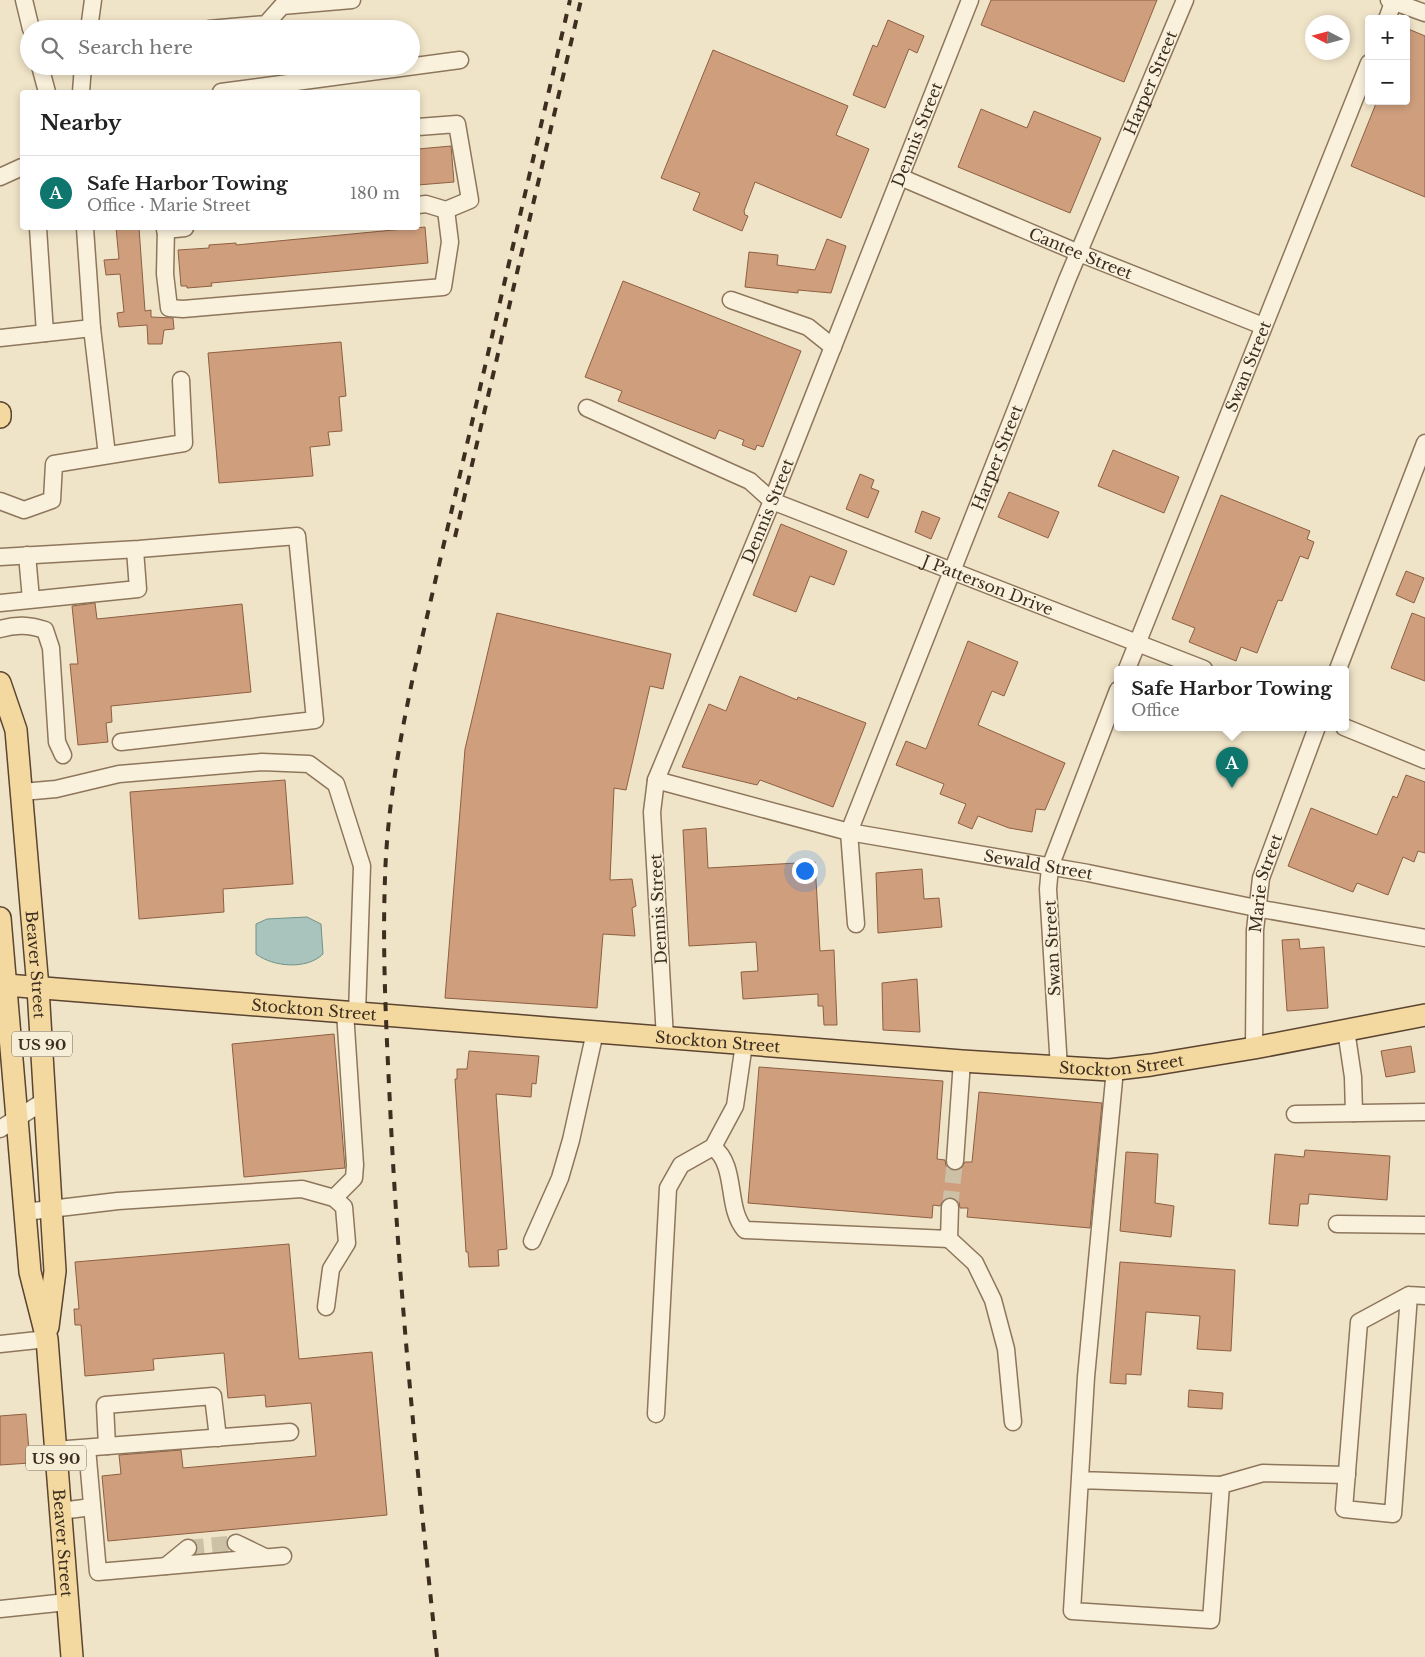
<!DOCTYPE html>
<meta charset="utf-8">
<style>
body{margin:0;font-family:"Libre Baskerville",serif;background:#f2f2f2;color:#222}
.controls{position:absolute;right:15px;top:15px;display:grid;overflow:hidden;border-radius:5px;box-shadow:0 2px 8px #0003}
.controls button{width:45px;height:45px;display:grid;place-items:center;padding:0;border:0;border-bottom:1px solid #e0e0e0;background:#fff;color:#222;font:25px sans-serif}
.compass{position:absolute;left:1305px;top:15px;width:45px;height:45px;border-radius:50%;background:#fff;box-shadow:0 2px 8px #0003;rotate:276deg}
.you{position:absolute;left:804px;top:870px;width:18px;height:18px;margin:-12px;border:4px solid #fff;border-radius:50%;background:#1a73e8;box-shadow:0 0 0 8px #1a73e833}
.badge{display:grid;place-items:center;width:32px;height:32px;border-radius:50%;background:#0f766e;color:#fff;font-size:16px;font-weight:700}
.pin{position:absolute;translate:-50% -41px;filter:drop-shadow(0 1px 2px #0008)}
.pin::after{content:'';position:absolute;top:26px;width:18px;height:15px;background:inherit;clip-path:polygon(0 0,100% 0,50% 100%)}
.popup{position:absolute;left:1114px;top:666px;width:235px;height:65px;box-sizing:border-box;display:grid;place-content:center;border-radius:5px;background:#fff;filter:drop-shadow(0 1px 4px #0005);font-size:16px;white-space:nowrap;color:#767676}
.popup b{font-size:19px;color:#222}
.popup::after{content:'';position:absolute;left:50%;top:100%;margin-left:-10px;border:10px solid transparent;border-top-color:#fff}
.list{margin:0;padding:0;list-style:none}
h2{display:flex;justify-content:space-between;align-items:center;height:65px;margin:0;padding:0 20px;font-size:21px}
h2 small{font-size:16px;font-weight:400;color:#767676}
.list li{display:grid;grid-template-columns:32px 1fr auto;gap:15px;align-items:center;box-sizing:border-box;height:75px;padding:0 20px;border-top:1px solid #e0e0e0}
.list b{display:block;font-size:19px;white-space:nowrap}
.list p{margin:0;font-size:16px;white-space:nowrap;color:#767676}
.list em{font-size:16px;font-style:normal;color:#767676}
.icon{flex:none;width:28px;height:28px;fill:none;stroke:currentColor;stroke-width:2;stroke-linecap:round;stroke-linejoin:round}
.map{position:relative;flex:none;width:1425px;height:1657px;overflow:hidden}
.search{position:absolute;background:#fff;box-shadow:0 2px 8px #0003;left:20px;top:20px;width:400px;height:55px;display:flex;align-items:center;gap:12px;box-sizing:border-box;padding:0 18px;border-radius:28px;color:#767676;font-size:19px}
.panel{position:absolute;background:#fff;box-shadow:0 2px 8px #0003;left:20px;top:90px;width:400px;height:140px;border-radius:5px}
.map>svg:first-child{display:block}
.water{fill:#a9c4bc;stroke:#6f938a}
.building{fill:#cf9f7d;stroke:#8d5f41}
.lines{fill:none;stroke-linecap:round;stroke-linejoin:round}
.minor-tunnel{stroke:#ccc0a6;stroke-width:16;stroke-dasharray:16 8;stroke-linecap:butt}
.minor-casing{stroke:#8d765c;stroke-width:19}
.major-casing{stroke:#5b4430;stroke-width:24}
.minor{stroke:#faf1dc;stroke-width:16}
.major{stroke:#f3d9a0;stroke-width:21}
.rail{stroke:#3d2e20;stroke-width:4;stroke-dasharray:9 9;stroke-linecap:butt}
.labels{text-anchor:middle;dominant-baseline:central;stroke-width:4;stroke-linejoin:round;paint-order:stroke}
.shield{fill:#f7eed8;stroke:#756857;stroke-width:1}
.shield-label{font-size:15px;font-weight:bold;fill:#3d2e20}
.street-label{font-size:16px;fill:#3d2e20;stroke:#f7eed8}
</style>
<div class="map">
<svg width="1425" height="1657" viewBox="0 0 1425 1657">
<rect width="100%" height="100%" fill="#f0e4c8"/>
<!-- water -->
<path class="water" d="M307,917L321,924L323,954C307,970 273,967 256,954V924L267,919Z"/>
<!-- building -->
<g class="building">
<polygon points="991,0 1157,0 1124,82 981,25"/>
<polygon points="888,20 924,36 917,53 909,49 885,108 853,95 873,45 877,47"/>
<polygon points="1406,28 1425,36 1425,197 1351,166 1377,101 1406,101"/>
<polygon points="713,50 848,106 836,135 869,149 841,218 755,182 744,211 745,215 748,216 742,231 693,210 700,193 661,178"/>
<polygon points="981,109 1027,128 1034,111 1101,138 1070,213 958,167"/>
<polygon points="451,146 454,182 418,185 418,149"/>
<polygon points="425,227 428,263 211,283 212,286 187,288 187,286 181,286 178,250 209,248 209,245 236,243 236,245"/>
<polygon points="116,228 139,228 145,311 151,310 151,317 173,318 174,329 164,330 162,344 148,344 147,325 119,327 117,313 124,312 120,274 106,275 104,260 119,259"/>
<polygon points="827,239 846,246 831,293 798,290 798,293 745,287 749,252 778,255 777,265 815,270"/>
<polygon points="623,281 801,351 763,447 757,445 755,450 742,445 744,440 719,430 715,439 618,401 622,391 585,377"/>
<polygon points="341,342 346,396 339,397 342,431 328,432 330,445 310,447 313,476 219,483 208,353"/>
<polygon points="1113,450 1179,477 1164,513 1098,486"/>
<polygon points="860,474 874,480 871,488 879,491 868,518 846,509"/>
<polygon points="1009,492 1059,512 1048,538 998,517"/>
<polygon points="1221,495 1310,531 1307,539 1314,542 1308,559 1300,556 1282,601 1278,600 1257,653 1241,647 1236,661 1189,642 1195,628 1172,619"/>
<polygon points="922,511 940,518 931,539 915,532"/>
<polygon points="781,524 847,551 834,585 810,576 796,612 753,595"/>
<polygon points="1406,571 1424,578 1414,603 1396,595"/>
<polygon points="95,603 97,619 242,604 251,692 111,706 112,722 106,723 108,742 78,745 70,664 78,664 72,606"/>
<polygon points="497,613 671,654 663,689 650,686 626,790 614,788 610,880 632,879 636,906 632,908 635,936 603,934 597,1008 445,998 465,749"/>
<polygon points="1412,613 1425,618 1425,681 1391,668"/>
<polygon points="968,641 1018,662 1004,696 992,691 978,725 1065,763 1045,810 1036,809 1032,832 1009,828 978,816 972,829 958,823 966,804 940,794 944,784 896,765 906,741 926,749"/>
<polygon points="740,676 797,700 798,697 866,723 833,807 760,780 757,785 682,767 709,704 726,711"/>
<polygon points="1406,775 1425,782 1425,853 1418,851 1414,862 1403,857 1388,895 1357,883 1353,892 1288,866 1311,808 1377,835 1393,796 1397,798"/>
<polygon points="285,780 293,884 223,889 224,912 139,919 130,792"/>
<polygon points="706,828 708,868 815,862 820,951 834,950 837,1025 824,1025 823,1006 818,1006 818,994 743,999 741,972 758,971 756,942 689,946 683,830"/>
<polygon points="922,869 924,899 939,898 942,927 878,933 876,873"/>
<polygon points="1299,939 1300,949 1324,947 1328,1008 1287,1011 1282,940"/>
<polygon points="917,979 920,1032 883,1030 882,983"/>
<polygon points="334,1034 345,1168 244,1177 232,1044"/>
<polygon points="1411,1046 1415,1072 1386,1077 1381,1051"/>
<polygon points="469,1051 539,1056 536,1084 532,1083 531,1097 496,1094 507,1249 498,1250 499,1266 469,1267 468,1252 466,1252 455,1079 457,1079 457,1069 467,1069"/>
<polygon points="759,1067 943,1081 937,1159 945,1160 946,1166 954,1171 960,1170 965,1162 972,1162 979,1092 1102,1103 1090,1228 967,1217 968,1208 960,1208 959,1202 951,1197 945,1198 940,1206 933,1205 932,1218 748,1203"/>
<polygon points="1305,1150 1390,1156 1387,1200 1309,1194 1308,1204 1300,1204 1298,1226 1269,1224 1275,1154 1304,1157"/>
<polygon points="1126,1152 1158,1154 1155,1203 1174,1206 1171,1237 1120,1231"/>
<polygon points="289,1244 299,1359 372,1352 387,1515 108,1541 102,1476 121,1474 119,1455 181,1450 183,1468 316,1456 311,1403 266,1407 265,1395 228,1398 224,1353 153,1359 154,1370 85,1376 81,1325 75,1325 74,1309 79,1309 75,1262"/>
<polygon points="1120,1262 1235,1270 1231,1351 1197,1349 1200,1316 1146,1312 1141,1375 1126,1374 1126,1384 1110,1383"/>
<polygon points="1189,1390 1223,1393 1222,1409 1188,1407"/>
<polygon points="26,1414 30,1463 0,1465 0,1416"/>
</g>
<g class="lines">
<!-- minor-tunnel -->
<g class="minor-tunnel">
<polyline points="950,1207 955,1161"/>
<polyline points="188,1548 236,1543"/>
</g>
<!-- minor casing -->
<g class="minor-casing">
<g id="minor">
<polyline points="24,0 31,29"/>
<polyline points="1389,0 1425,13"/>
<polyline points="1387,19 1394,0"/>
<polyline points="89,29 93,0"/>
<polyline points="209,29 266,24 282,6 352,0"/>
<polyline points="40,66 47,92"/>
<polyline points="81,92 83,66"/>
<polyline points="221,92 460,60"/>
<polyline points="418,127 457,124 470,200 446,210 426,204 418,205"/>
<polyline points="0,177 22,167"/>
<path id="s1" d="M900,177L1079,253L1263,326"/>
<polyline points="38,228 45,333"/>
<polyline points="85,228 92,328 107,455"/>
<polyline points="166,228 165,274 169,308 183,309 443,287 450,242 446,210"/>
<polyline points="165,230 185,228"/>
<polyline points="731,300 808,327 833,347"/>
<polyline points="0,338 92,328"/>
<path id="s2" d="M587,408L750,481L772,501L1204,669"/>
<polyline points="0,501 24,510 52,500 54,464 184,443 181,380"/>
<polyline points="27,555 31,599"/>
<polyline points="0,557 139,549 297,536 315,720 121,742"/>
<polyline points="0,603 138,589 135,550"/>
<path d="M0,629C17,624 29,625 45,630L51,648L57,742L63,755"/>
<path id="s3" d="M1127,669L1369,63"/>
<polyline points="1338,669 1425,443"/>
<polyline points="1344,727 1425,760"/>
<path id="s4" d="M656,780L849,832L1088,873L1256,908L1425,938"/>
<polyline points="22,792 56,789 119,774 262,762 309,764 336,784 362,866 357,1013"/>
<path id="s5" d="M856,924L849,832L1067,280L1185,0"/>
<polyline points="1346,1030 1353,1077 1354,1113"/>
<path id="s6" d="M665,1038L652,812L656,780L772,501L970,0"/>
<path id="s7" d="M1254,1048L1255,930L1261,878L1317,727"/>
<polyline points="1059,1068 1048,889 1050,867 1118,690"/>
<polyline points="1295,1114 1425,1112"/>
<polyline points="0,1129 46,1100"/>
<path d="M713,1147C738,1166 725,1207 745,1230L949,1239L950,1207"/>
<polyline points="955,1161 962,1061"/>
<polyline points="334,1198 354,1178 355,1165 345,1012"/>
<polyline points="25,1212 118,1201 302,1189 334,1198 344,1207 347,1243 331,1269 326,1307"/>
<polyline points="1337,1224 1425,1225"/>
<polyline points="949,1239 975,1263 993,1300 1006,1349 1013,1422"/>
<polyline points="532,1241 560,1178 571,1140 595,1032"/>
<polyline points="1409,1295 1393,1514 1344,1509 1359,1322 1409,1295 1425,1296"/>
<polyline points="0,1344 47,1339"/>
<polyline points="656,1414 668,1188 681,1165 713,1147 735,1106 744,1044"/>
<polyline points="107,1446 105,1405 213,1396 218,1438"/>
<polyline points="87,1448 98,1572 283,1556"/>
<polyline points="55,1450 290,1432"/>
<polyline points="1080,1480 1221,1485 1211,1620 1072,1611 1086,1377 1115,1069"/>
<polyline points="1221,1485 1263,1473 1347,1475"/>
<polyline points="60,1511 92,1507"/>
<polyline points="236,1543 265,1557"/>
<polyline points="166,1566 188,1548"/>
<polyline points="0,1609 67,1602"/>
</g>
</g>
<!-- major casing -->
<g class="major-casing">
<g id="major">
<polyline points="0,413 0,417"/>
<path id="s8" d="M0,683L16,730L38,988L55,1271L48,1327"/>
<path id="s9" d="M0,918L30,1272L47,1339L72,1657"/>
<path id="s10" d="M6,985L962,1061L1109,1070L1151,1065L1254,1048L1425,1015"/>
</g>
</g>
<!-- minor -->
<use href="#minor" class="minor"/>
<!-- major -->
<use href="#major" class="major"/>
<!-- rail -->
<g class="rail">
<polyline points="455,537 581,0"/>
<path d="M437,1657C418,1479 400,1303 391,1125C387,1043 382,960 385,878C387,810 399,744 413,677L570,0"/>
</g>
</g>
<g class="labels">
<!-- shield labels -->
<g class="shield">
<rect x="12" y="1031.5" width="60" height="25" rx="4"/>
<rect x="26" y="1445.5" width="60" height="25" rx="4"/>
</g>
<g class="shield-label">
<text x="42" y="1044">US 90</text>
<text x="56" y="1458">US 90</text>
</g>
<!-- street labels -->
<g class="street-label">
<text stroke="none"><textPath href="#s5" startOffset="900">Harper Street</textPath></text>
<text stroke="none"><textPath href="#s6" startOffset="955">Dennis Street</textPath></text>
<text stroke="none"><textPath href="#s1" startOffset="196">Cantee Street</textPath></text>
<text stroke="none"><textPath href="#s3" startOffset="326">Swan Street</textPath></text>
<text stroke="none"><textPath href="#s5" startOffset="495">Harper Street</textPath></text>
<text stroke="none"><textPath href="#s6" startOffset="550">Dennis Street</textPath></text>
<text stroke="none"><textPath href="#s2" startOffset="440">J Patterson Drive</textPath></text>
<text stroke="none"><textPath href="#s4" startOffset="392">Sewald Street</textPath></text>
<text stroke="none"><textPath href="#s7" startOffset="166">Marie Street</textPath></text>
<text transform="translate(658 909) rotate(-93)">Dennis Street</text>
<text transform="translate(1052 948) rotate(-93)">Swan Street</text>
<text stroke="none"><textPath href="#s8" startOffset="285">Beaver Street</textPath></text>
<text stroke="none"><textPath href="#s10" startOffset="309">Stockton Street</textPath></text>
<text stroke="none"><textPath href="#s10" startOffset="714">Stockton Street</textPath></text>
<text stroke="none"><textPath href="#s10" startOffset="1119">Stockton Street</textPath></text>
<text stroke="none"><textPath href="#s9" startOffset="629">Beaver Street</textPath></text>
</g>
</g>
</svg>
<div class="controls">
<button>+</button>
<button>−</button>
</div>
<svg class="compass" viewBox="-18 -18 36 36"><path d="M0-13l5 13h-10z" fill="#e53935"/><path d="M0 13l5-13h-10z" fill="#767676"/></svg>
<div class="you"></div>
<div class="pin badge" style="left:1232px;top:788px">A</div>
<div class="popup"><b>Safe Harbor Towing</b>Office</div>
<div class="search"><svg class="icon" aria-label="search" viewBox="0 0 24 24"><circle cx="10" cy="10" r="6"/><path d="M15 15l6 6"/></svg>Search here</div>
<section class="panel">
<h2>Nearby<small></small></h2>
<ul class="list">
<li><span class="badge">A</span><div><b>Safe Harbor Towing</b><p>Office · Marie Street</p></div><em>180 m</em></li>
</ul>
</section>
</div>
